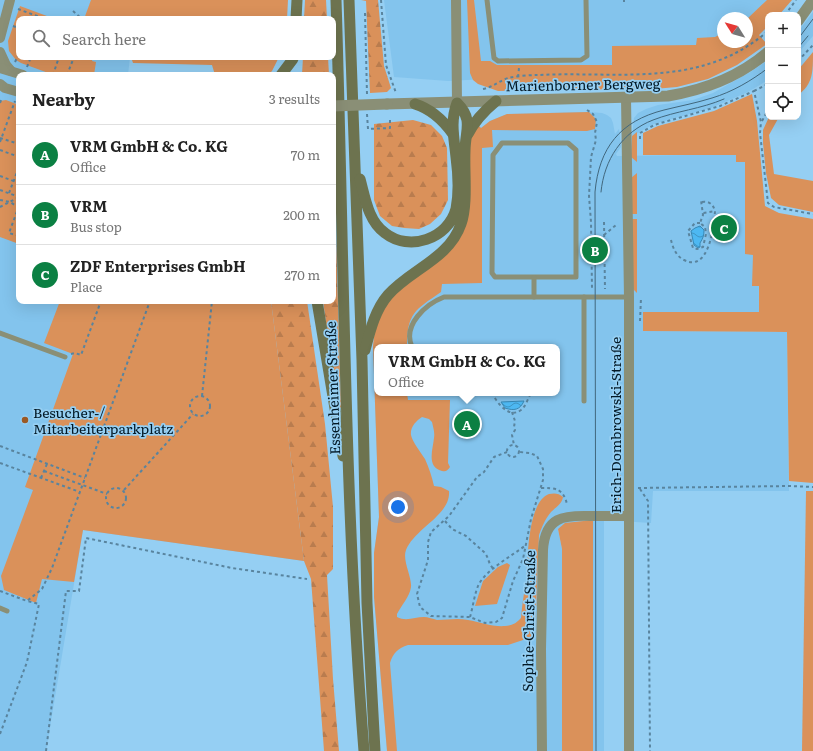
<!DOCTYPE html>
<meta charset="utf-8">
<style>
body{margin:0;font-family:Literata,serif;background:#f2f2f2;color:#222}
.controls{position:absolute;right:12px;top:12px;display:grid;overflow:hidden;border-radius:8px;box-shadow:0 4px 16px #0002}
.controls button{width:36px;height:36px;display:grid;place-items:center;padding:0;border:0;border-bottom:1px solid #e0e0e0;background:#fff;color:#222;font:20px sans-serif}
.compass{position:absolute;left:717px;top:12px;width:36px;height:36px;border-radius:50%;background:#fff;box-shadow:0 4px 16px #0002;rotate:307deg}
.you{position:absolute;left:398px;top:507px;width:14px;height:14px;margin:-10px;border:3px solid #fff;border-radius:50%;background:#1a73e8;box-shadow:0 0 0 6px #1a73e833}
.badge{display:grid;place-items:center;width:26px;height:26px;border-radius:50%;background:#0b8043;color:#fff;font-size:13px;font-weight:700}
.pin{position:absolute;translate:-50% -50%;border:2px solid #fff;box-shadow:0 1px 4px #0006}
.popup{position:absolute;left:374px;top:344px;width:186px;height:52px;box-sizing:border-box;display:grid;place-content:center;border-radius:8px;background:#fff;filter:drop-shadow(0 1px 3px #0005);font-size:13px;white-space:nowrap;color:#767676}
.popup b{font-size:15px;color:#222}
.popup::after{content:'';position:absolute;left:50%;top:100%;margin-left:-8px;border:8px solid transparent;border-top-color:#fff}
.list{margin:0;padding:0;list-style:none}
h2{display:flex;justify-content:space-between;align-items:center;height:52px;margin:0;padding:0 16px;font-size:17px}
h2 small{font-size:13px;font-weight:400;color:#767676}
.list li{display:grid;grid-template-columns:26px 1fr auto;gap:12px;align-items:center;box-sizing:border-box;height:60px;padding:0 16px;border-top:1px solid #e0e0e0}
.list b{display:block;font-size:15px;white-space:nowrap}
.list p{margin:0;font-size:13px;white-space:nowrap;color:#767676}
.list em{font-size:13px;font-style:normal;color:#767676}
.icon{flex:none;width:22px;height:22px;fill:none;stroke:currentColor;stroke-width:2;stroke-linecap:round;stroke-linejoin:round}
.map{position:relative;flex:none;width:813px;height:751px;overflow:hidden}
.search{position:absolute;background:#fff;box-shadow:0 4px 16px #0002;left:16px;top:16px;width:320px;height:44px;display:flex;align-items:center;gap:10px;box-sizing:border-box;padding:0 14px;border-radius:8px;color:#767676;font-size:15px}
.panel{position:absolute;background:#fff;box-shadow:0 4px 16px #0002;left:16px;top:72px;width:320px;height:232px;border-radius:8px}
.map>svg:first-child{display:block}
.built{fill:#83c4ed;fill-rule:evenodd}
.green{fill:#da915a}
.forest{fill:url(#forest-firs)}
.water{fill:url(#water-waves);stroke:#3788b5}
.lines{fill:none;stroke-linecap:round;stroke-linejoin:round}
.path{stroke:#59849e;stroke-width:2;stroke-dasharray:3 3;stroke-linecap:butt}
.service{stroke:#8a8f76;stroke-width:5}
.minor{stroke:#8a8f76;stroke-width:10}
.tertiary{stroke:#8a8f76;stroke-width:11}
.secondary{stroke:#6d734f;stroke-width:11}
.tram{stroke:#41677d;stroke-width:1}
.tertiary-bridge{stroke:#8a8f76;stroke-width:11}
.poi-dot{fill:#9a5924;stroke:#95cff3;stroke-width:1.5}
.labels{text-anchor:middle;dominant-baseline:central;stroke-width:3.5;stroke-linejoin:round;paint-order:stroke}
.street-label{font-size:14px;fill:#031926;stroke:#95cff3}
.poi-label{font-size:14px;fill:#031926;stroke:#95cff3;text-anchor:start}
</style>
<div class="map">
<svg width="813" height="751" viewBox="0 0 813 751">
<defs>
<pattern id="forest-firs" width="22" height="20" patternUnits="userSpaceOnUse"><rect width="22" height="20" fill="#da915a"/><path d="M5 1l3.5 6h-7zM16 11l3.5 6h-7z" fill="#b97c4e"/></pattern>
<pattern id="water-waves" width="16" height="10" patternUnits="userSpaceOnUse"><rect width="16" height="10" fill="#4db8f2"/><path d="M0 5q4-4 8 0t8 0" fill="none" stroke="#3e95c4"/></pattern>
</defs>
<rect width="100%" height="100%" fill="#95cff3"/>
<!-- built -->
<g class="built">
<polygon points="0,0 239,0 231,19 19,19 19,57 130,57 128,75 19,75 19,301 271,301 304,561 83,530 46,751 0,751"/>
<polygon points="384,0 783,0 747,34 747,18 723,18 723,42 697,58 486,79 448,81 394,77"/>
<polygon points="813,12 813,36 798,53 798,32"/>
<polygon points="768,60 768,80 748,92 711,108 654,124 632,136 634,118 638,113 646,109 658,105 693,100 713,93 752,71"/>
<path d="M589,112L602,113L607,115L611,118L613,123L615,134L619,129L621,147L616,154L617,156L758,154L759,312H643V331L787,332L789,491H653L651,523L604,520V751H593V520L558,529L562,549V751H387L374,597V553L379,517L373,346L453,247L478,125L481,128L490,121L507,114ZM377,347H557V393H377Z"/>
</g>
<!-- green -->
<g class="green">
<polygon points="91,0 288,0 287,19 84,19"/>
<polygon points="467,0 474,0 481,61 490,61 497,65 612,65 612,46 696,45 697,38 715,37 723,33 723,42 747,42 747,19 767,0 792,0 779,15 768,15 768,26 759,35 767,44 737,65 708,79 677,87 642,90 579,89 498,91 478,84 473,80 470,73"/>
<polygon points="20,6 55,19 19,19 19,57 93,57 92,61 96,62 94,75 54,75 21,63 16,60 9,51 8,41"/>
<path d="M813,52C813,72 813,84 798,95V70Z"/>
<polygon points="131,57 279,57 272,71 268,75 215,75 212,65 133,63"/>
<polygon points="752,94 757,121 765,206 779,213 813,219 813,483 789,481 787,332 643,331 643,312 759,312 759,286 752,286 753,255 745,254 745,162 736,162 736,155 643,155 643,133 658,126 714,111"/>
<polygon points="6,100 19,105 19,244 0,237 0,101"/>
<path d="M589,112L596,119L595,129L587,131L492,130L493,147L482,148V283L442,284L441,292C415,310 407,313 407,347H377V393H407L408,400H450L448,463L450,467C447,471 446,472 442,471C426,467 433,449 434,438C435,432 433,427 432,422L429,419L422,417C416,421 410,427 411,435C412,441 421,453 425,459C429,468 432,477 434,486L441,487L449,491C451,515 415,528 406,550C402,560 412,577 411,587C410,596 401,606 397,614V617C406,622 415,617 424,617C428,617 433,619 437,620C447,620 457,618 468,620C480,622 492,627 505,626C511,626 517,623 521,618C522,605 524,593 526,581C528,561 527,502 549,494C554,493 559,493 563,497C562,504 556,507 551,512C545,519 542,527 539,535L535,636L508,645H408C398,648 393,653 390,663L397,751H387L374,597V553L379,517L373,346L375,328L383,310L394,295L453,247L471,137L478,125L481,128L490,121L507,114Z"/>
<polygon points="769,117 779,117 769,135 774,174 813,181 813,212 779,205 771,198 766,173 763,143 763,130"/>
<polygon points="637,132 637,162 631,157 632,136"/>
<polygon points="637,173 637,214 631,214 631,178"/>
<polygon points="632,219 637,219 637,293 631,287"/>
<polygon points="60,301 271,301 304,561 83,530 74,582 42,579 36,603 4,590 1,576 33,490 25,487 73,354 44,343"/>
<polygon points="618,472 621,476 621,502 618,508"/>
<polygon points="806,491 813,491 813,751 802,751"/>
<polygon points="593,520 593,751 562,751 562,549 558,529 565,523"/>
<polygon points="507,563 510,565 497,604 475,606 483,581 498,567"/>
</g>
<!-- forest -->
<g class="forest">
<polygon points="305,0 326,0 327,19 304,19"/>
<polygon points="361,0 378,0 384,66 391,88 387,92 370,93 366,1"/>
<polygon points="303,57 328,57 329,75 302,75"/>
<polygon points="413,120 431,125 442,136 447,148 448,200 441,214 430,224 419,229 404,228 392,226 380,216 374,200 374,124"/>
<polygon points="333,193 335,202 341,408 338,407 323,301 333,301"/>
<polygon points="271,301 307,301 325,424 333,507 333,569 327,575 333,679 339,751 324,751 311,579 304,561"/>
</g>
<!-- water -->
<g class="water">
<path d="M700,226L704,230C704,236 703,238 700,243V247L698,248L694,245L691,231L695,228Z"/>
<path d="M524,401C520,410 514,411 505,408L501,402Z"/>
</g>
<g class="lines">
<!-- path -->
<g class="path">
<polyline points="381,0 386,65 396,93"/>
<polyline points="624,0 624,2"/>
<polyline points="18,9 45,19"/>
<polyline points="73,11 82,19"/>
<polyline points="365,13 367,94"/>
<polyline points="785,15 796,0"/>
<polyline points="32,19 33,15"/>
<polyline points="13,26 19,28"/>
<polyline points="798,61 813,45"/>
<polyline points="15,62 19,54"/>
<polyline points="27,67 31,57"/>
<polyline points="53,75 59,57"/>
<polyline points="67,75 74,57"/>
<polyline points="518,77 519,68"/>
<path d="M483,89C493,87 499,81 508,78C517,76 529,75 538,75C619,71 701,89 768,31"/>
<polyline points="754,91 768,84"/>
<polyline points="0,103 2,98"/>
<polyline points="587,110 593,114 597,122 595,133 596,140 591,157 589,196 591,222 592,289"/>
<polyline points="367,114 368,129 390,128 390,117"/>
<polyline points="762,121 768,110"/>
<polyline points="0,138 19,144"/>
<polyline points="640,139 640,133 654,125 720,106 754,91 761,122 760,133 768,203 774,207 813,214"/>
<polyline points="0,142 15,101"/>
<polyline points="0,150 19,157"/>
<polyline points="0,176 19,183"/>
<polyline points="0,190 19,197"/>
<polyline points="9,193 19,167"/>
<polyline points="0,200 10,202 18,207"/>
<path d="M702,202C709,201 713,204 715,211"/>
<polyline points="19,206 9,233 19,236"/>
<polyline points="0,207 19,197"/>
<polyline points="604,222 605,289"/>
<polyline points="700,223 695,223 688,231 693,248 697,249 703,247 706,234 705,227 700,223 703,215 701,200"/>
<polyline points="604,235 616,225"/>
<path d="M671,240C673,248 676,256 684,260C709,273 714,226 715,211L703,213"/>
<polyline points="640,321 641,298"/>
<polyline points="71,354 75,353 81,355 101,301"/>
<path d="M492,393C497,403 509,419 521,410C526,406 528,398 531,393"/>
<circle cx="200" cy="406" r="10"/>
<polyline points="202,396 212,301"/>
<polyline points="512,412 515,421 514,427 515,430 512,435 514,445"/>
<circle cx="513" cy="451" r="6"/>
<polyline points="0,446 85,478"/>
<polyline points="507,452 494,457 484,472 477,477 449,516 431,532 428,542 428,560 417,594 420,607 431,616 470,617 485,623 496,622 502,618 513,581 523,559 531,519 543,480 543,469 537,456 530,453 519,452"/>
<polyline points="0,463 80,492"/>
<polyline points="44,471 107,494"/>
<polyline points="41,478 47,464"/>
<circle cx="116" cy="498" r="10"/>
<path d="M541,488C555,488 563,488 567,504"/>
<polyline points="638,488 789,486 813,487"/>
<polyline points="640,489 648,501 650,751"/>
<polyline points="124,490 193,414"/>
<path d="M445,521L452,529L466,536L484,552C489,557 488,564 493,568"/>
<polyline points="0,591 27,601 42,589 52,568 150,301"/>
<path d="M470,617C473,607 474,596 478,586C485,570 512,556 526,545"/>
<polyline points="0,734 27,662 39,604 27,601"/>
<polyline points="46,751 66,591 79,591 86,538 232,568 307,579"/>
</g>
<!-- service -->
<g class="service">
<polyline points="487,0 494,58 498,61 581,60 587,56 586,0"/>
<polygon points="502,143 568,143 576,150 576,277 495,277 492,273 493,155"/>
<polyline points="534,297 534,278"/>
<polyline points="584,297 584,401"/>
<polyline points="0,333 65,357"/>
<path d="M412,347C402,325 426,304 444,297H629"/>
<polyline points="0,608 7,611"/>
</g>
<!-- minor -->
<g class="minor">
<polyline points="456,0 457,103"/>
<polyline points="0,38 10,0"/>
<polyline points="0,52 6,65 11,71"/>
<polyline points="0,68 23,75"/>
<polyline points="0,84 5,88 19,92"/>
<polyline points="626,98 629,297 629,751"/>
<path d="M542,751L541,649L543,550C545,517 563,515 591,516C604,516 616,516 629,516"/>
</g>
<!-- tertiary -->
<g class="tertiary">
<polyline points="798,21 813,0"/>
<path d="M387,104L668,96C704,90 740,76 768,52"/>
</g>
<!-- secondary -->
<g class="secondary">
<path d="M336,0C344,250 344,501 364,751"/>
<polyline points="349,0 362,360 367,603 375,751"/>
<polyline points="296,19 297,0"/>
<polyline points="281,75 293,59"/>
<path d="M415,104C431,109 443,120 453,134"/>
<path d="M468,134C475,120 484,111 496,101"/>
<path d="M360,179C365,197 368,221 385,233C409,252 448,239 456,209C459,194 458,172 456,157C454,137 450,122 457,103C474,120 465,131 465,151C464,173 468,204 461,224C449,259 411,269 388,295C375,310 370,331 365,350"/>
<polyline points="317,301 343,456"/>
</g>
<!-- tram -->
<g class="tram">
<polyline points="798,39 813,19"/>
<polyline points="798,48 808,36"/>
<path d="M601,192C604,160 622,132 653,120C676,111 701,109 724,99"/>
<path d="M596,751L595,192C599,148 620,121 664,110C680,106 696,103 712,98C732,92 751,81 768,68"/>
</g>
<!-- tertiary-bridge -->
<polyline class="tertiary-bridge" points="333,106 387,104"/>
</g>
<!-- markers -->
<circle class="poi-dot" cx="25" cy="420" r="4"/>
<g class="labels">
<!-- street labels -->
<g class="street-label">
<text transform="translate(583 84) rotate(-1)">Marienborner Bergweg</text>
<text transform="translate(332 388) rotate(-92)">Essenheimer Straße</text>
<text transform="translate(615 425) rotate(-90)">Erich-Dombrowski-Straße</text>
<text transform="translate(528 621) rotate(-89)">Sophie-Christ-Straße</text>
</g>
<!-- poi labels -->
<g class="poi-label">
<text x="33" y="412">Besucher-/<tspan x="33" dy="16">Mitarbeiterparkplatz</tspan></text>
</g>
</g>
</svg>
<div class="controls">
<button>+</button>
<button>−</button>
<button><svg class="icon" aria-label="locate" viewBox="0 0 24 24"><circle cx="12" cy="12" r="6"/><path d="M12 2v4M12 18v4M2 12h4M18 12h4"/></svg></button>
</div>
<svg class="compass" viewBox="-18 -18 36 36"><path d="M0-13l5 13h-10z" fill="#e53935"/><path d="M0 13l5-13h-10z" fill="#767676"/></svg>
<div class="you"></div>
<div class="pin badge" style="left:467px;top:424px">A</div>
<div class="popup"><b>VRM GmbH &amp; Co. KG</b>Office</div>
<div class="pin badge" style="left:595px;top:250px">B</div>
<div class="pin badge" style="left:724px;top:228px">C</div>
<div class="search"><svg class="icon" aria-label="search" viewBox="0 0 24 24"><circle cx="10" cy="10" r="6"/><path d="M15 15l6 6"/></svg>Search here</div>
<section class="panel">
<h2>Nearby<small>3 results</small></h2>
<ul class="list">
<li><span class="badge">A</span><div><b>VRM GmbH &amp; Co. KG</b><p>Office</p></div><em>70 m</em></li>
<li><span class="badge">B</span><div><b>VRM</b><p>Bus stop</p></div><em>200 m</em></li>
<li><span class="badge">C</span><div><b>ZDF Enterprises GmbH</b><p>Place</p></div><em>270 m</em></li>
</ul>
</section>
</div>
